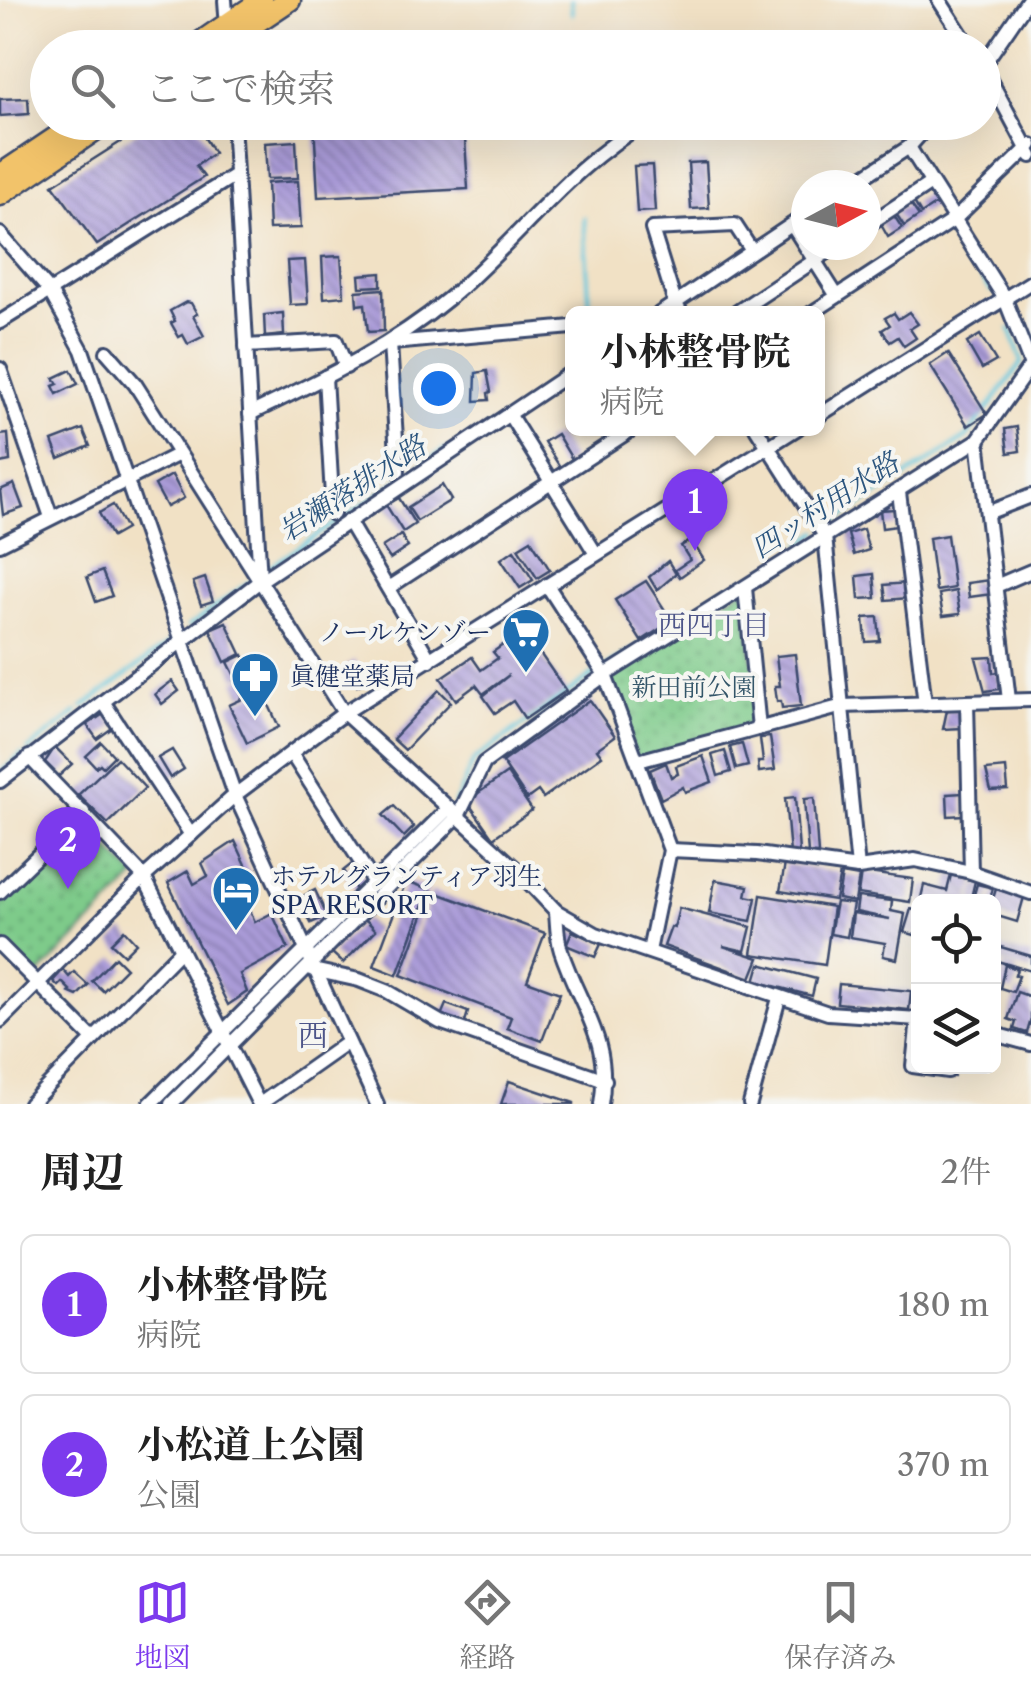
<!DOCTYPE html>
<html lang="ja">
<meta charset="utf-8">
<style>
body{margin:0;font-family:"Libre Caslon Text","Noto Serif JP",serif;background:#f2f2f2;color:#222}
.controls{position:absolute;right:30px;bottom:30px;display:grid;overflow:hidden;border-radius:15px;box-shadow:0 10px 40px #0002}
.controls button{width:90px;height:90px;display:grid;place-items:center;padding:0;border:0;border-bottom:2px solid #e0e0e0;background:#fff;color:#222;font:50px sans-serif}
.compass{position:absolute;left:791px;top:170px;width:90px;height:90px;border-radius:50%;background:#fff;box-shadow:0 10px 40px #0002;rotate:83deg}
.you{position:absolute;left:438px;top:388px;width:35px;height:35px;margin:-25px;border:8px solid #fff;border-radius:50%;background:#1a73e8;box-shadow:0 0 0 15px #1a73e833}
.badge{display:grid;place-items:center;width:65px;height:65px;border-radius:50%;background:#7c3aed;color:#fff;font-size:32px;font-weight:700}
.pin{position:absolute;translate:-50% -82px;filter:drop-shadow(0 2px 5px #0008)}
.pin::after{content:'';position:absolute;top:52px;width:35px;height:30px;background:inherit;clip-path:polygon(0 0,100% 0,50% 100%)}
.popup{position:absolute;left:565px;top:306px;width:260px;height:130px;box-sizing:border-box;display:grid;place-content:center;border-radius:15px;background:#fff;filter:drop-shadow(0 2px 8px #0005);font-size:32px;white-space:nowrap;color:#767676}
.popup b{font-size:38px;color:#222}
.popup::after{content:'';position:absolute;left:50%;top:100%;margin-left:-20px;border:20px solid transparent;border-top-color:#fff}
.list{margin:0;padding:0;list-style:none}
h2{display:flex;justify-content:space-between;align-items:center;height:130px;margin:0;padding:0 40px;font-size:42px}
h2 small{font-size:32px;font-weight:400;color:#767676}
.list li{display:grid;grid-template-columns:65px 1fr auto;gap:30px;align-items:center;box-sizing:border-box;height:140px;margin:0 20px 20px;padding:0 20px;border:2px solid #e0e0e0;border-radius:15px}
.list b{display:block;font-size:38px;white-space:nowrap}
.list p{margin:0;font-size:32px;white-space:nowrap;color:#767676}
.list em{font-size:32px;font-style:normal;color:#767676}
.icon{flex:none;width:55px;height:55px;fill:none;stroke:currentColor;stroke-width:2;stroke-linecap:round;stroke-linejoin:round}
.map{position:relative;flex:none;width:1031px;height:1104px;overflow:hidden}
.search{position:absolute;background:#fff;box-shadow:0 10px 40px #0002;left:30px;right:30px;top:30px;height:110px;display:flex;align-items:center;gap:25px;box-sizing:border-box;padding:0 35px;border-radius:55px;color:#767676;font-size:38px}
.sheet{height:450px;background:#fff}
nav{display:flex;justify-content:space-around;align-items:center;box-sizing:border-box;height:140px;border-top:2px solid #e0e0e0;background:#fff;font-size:28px;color:#767676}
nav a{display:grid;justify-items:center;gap:5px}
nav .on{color:#7c3aed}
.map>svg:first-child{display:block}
.park{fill:url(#park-dots);stroke:#4c7d74;stroke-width:2.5}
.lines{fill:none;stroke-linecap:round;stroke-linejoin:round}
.stream{stroke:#61c7de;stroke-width:4}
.building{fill:url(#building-back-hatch)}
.minor-casing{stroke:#3b4a6d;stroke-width:18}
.highway-casing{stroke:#3b4a6d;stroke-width:25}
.minor{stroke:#fff;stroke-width:12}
.highway{stroke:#f2c36a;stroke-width:20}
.labels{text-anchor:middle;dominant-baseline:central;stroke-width:8;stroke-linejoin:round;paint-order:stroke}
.poi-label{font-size:25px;fill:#1b2f5e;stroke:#f6f6f2;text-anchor:start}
.park-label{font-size:25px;fill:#345669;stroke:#f6f6f2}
.water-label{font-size:28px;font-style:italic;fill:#2c557e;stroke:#f6f6f2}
.neighbourhood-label{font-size:28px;fill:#4d5589;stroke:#f6f6f2}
.quarter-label{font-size:30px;fill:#4d5589;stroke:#f6f6f2}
</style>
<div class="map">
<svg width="1031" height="1104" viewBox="0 0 1031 1104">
<defs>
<pattern id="park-dots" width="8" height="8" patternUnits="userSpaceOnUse" patternTransform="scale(2.5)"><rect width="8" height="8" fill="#7ecb8a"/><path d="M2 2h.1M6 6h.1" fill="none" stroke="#66a574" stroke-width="1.8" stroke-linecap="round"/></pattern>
<pattern id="building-back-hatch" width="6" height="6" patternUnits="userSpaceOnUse" patternTransform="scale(2.5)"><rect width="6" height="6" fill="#aa9bd8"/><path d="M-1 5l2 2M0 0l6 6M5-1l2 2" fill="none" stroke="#8a7fb2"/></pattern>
</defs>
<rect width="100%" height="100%" fill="#f6f6f2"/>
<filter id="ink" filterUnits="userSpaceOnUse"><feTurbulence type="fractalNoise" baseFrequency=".01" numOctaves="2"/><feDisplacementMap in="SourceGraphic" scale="20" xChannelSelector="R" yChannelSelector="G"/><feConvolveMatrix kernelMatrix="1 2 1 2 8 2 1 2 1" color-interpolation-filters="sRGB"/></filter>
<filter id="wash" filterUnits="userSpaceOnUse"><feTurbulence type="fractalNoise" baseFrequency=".0048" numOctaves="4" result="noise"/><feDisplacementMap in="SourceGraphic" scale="40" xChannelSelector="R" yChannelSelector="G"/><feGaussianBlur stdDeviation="2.25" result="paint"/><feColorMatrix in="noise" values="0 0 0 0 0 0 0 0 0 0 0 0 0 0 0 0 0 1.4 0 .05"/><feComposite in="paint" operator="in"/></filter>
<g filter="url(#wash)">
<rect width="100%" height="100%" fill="#f1e1c5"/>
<!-- park -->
<g class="park">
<polygon points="745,588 759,728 638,761 605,675"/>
<polygon points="82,820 136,877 38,976 0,938 0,902"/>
</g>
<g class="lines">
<!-- stream -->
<g class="stream">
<polyline points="571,0 572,14"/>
<polyline points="584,218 590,314"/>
<polyline points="976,268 991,291"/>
<polyline points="826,527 967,437 1022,362 1010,329"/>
<polyline points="801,544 818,532"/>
<polyline points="265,570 445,449"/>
<polyline points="189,626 249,582"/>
<polyline points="83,707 169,643"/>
<polyline points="28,750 77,712"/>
<polyline points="0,773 22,754"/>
<polyline points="455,803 474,760 590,677 688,616"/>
<polyline points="318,948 330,935"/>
<polyline points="161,1104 290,975"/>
</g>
</g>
<g id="blocks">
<!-- building -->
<g class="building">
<polygon points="425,37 426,48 310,48 310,43"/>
<polygon points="28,98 29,114 0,116 0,99"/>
<polygon points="152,122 195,122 214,153 196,166 204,177 97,245 53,185"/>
<polygon points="314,122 464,122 468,189 318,197"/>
<polygon points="296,141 298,178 267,179 265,143"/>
<polygon points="706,162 709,208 691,209 688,163"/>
<polygon points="652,165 655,211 637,212 634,166"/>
<polygon points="298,181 301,228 269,229 267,183"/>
<polygon points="930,191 938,203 921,214 914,202"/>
<polygon points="910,203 919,216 904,226 895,212"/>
<polygon points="893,214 902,228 888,237 880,223"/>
<polygon points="341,256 344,296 324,298 322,257"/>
<polygon points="305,260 308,304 290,305 287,261"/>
<polygon points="381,273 381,286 360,287 359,275"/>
<polygon points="383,289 384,331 368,332 365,304 357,305 356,291"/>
<polygon points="186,302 191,303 197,314 193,316 204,336 188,344 183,335 179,337 171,323 175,321 170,311"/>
<polygon points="909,312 918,324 910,329 916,338 904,346 898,337 890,342 882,330 890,325 885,318 894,313 898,319"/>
<polygon points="283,313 284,335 265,337 264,315"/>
<polygon points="980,335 996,361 982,369 967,343"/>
<polygon points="948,353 987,414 968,426 930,365"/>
<polygon points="71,370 78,384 57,394 53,386 58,384 54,378"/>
<polygon points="487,371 491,392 488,393 489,400 475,401 476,373"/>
<polygon points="1017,427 1020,451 1008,453 1005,429"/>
<polygon points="83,429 90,446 59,459 52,441"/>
<polygon points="8,434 10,461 0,463 0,435"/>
<polygon points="557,434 572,459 560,467 544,442"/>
<polygon points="172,475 184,498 167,507 155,485"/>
<polygon points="14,484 23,508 3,515 0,490"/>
<polygon points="442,485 451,500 417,521 408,507"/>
<polygon points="399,498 415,524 403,532 386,505"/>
<polygon points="113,505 126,529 112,537 99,513"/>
<polygon points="895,509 897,526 882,528 880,510"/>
<polygon points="863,529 869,550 854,555 848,534"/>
<polygon points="401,535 408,547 390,559 382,547"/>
<polygon points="947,535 954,588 936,591 929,538"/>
<polygon points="531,540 550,570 537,578 518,548"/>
<polygon points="691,540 704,560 680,577 675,570 690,560 681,546"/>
<polygon points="514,550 533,580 520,588 501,559"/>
<polygon points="668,561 676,574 657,590 649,577"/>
<polygon points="102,571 112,596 96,602 87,577"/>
<polygon points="874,574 876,598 859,599 857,576"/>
<polygon points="205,578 213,601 201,605 193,582"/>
<polygon points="990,580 992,594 969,597 967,583"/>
<polygon points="646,581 672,621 641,641 615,600"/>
<polygon points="907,583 908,598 886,600 884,585"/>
<polygon points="956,591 960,614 943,616 939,594"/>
<polygon points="878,617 880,641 866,642 864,618"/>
<polygon points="226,622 241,654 225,662 210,629"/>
<polygon points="524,630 566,691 525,719 513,701 495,713 483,696 509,675 483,694 476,685 456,700 441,678 472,657 481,670 498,658 493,652"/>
<polygon points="795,654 801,706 782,708 781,701 777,701 775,686 780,686 776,656"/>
<polygon points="243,655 251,671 236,678 228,662"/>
<polygon points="992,657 993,673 998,672 1000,689 985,691 976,658"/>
<polygon points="354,660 367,681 357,686 345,666"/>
<polygon points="253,673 260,688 242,696 235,681"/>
<polygon points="172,681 179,691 162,704 155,694"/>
<polygon points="262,690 279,727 247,743 229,705"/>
<polygon points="439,690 451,702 405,750 393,739"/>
<polygon points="590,700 615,736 597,749 602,756 543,798 538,791 527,799 502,762"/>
<polygon points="962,709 963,728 943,729 947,710"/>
<polygon points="105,713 115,726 97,739 87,725"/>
<polygon points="770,737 775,770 759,772 758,762 763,762 760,738"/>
<polygon points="101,742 114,756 103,767 100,764 96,767 86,756"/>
<polygon points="742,744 748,766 736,769 730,747"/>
<polygon points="55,747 72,764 59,776 45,762"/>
<polygon points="172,750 184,769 170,778 158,758"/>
<polygon points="725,751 731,772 718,776 712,755"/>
<polygon points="703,756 712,782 685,792 683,787 661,799 650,770 666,763 671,777 678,774 676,766"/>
<polygon points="117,758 145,788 108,824 78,795"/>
<polygon points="1006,768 1008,790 991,791 986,770"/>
<polygon points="507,773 532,810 493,838 467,801"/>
<polygon points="963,793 964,815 948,816 947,794"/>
<polygon points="795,797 799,852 790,853 785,798"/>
<polygon points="814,798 818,854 808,854 804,799"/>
<polygon points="394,806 414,827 404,837 383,815"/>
<polygon points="235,841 254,882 241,889 255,922 272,913 288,948 240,974 247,992 228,1005 168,883 188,871 194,884 208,876 202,863"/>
<polygon points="353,863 368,883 357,891 343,871"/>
<polygon points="785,864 840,873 835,900 780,891"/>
<polygon points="861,872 913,879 910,902 858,894"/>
<polygon points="842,874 859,877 855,902 838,899"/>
<polygon points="951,875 975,881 970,902 920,902 924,885 947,891"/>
<polygon points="715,880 748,886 746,896 756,898 751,921 709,913"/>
<polygon points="406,881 429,889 397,975 374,966"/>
<polygon points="977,884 993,888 989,902 972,902"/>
<polygon points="996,889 1024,897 1017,922 994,915 992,902"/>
<polygon points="315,890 327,916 311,923 299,898"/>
<polygon points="432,891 545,933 527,981 560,993 542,1041 507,1028 511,1017 401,975"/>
<polygon points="761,895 833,907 825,965 752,954"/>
<polygon points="858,897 892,901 891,911 905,914 897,959 883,956 885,943 850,937 853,913 890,919 856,912"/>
<polygon points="836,902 853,904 847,937 830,934"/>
<polygon points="679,908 751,927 745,951 723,946 759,958 751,978 664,946 671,927 674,928"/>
<polygon points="911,909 918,911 918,936 904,932"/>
<polygon points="365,919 376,930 343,963 332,953"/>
<polygon points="124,930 136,943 124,955 111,943"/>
<polygon points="572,931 601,944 595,957 566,945"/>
<polygon points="994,945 1031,956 1031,971 994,960"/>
<polygon points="115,957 126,968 103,991 92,981"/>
<polygon points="760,964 816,979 812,996 755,981"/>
<polygon points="1005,965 1017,969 1015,975 1019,976 1013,992 1000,988"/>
<polygon points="63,970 69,977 74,972 88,985 77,996 68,992 70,990 62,982 58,986 53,981"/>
<polygon points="839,984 911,991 909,1010 837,1003"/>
<polygon points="1017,992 1031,997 1031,1019 1027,1033 1014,1029 1016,1022 1008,1019"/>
<polygon points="446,1004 468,1012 464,1025 441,1016"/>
<polygon points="509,1081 574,1103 574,1104 501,1104"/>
</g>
</g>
</g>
<g filter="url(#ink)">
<use href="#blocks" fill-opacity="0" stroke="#3b4a6d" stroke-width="2.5"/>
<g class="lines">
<!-- minor casing -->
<g class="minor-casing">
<g id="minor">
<polyline points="225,0 227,27"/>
<polyline points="939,0 970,48"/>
<polyline points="790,48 792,47"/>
<polyline points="984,64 1028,0"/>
<polyline points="984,68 1031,156"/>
<polyline points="233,122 260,579"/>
<polyline points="851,185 909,147 931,122"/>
<polyline points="792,225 837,296"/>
<polyline points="866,226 931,183"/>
<polyline points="0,234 49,290 82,350 235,795 377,1104"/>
<polyline points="659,314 806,215"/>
<polyline points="682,314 675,303 652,229 735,225 752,251"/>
<polyline points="734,314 838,245"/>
<polyline points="810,314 955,219 1031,145"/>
<polyline points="0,322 235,175"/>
<polyline points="390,343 398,471"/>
<polyline points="392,343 572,327"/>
<polyline points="246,346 336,341 346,367"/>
<polyline points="107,352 135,384 344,713 517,870 556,911 596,934 828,1013 918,1019"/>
<polyline points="0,369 51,517"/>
<polyline points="325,377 333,514"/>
<path d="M250,414C320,380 388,349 448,299C516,243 569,166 647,122"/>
<polyline points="509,414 596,554"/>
<polyline points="818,416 1031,282"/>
<polyline points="756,428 825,536 858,868"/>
<polyline points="978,440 1009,700"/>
<polyline points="899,492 925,704"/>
<polyline points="987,513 1031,496"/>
<polyline points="348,521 430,660"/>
<polyline points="0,544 179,454"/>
<polyline points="547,585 605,675 670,850 649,951"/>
<polyline points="996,586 1031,571"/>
<polyline points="388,588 634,428"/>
<polyline points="745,588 759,728"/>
<polyline points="967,702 971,872"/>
<polyline points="104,703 191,835"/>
<polyline points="291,753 374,883"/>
<polyline points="29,757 144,877 259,1104"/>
<polyline points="638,761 843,706 1031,700"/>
<polyline points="0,781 260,581 572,372"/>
<polyline points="670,850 757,854 858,868 915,860 971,872 1031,893"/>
<polyline points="0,892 83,812"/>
<path d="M556,911C557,924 557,939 561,951C580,1008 612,1039 601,1104"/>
<polyline points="0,945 93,1039"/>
<polyline points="313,970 359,980 387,991 440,1022 605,1080"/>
<polyline points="918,1019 913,1066 948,1071 948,1066"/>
<polyline points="0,1021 144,877 235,795 344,713 798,428"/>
<polyline points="994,1034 1031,1044"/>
<polyline points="30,1104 181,950"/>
<polyline points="150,1104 449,808"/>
<polyline points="171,1104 458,816 484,763 605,675 978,440 1031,365 1005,299 909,147"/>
<polyline points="260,1104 348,1042"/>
<polyline points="750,1104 779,998"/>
</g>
</g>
<!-- highway casing -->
<g class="highway-casing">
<g id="highway">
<polyline points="192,48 262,0"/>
<polyline points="218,48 290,0"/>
<polyline points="0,175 79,122"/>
<polyline points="0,195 107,122"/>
</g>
</g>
<!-- minor -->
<use href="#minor" class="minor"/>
<!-- highway -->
<use href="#highway" class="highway"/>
</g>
</g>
<!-- icons -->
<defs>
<g id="supermarket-pin" transform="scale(2.5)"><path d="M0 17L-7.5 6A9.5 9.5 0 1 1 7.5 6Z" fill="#1f6fb2" stroke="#f6f6f2"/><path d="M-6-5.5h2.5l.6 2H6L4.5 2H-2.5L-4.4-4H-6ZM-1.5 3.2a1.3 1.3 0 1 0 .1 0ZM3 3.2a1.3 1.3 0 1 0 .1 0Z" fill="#fff"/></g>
<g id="pharmacy-pin" transform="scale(2.5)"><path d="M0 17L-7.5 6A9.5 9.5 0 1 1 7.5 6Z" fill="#1f6fb2" stroke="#f6f6f2"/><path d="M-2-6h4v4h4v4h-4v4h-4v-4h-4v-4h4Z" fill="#fff"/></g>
<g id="hotel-pin" transform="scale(2.5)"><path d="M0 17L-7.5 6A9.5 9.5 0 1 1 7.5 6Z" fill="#1f6fb2" stroke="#f6f6f2"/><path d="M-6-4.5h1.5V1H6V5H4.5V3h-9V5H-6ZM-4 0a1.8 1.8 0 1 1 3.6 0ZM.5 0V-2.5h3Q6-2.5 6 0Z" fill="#fff"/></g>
</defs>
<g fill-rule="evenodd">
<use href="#supermarket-pin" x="526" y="632"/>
<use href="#pharmacy-pin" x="255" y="676"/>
<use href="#hotel-pin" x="236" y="890"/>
</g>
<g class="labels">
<!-- poi labels -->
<g class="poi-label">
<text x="491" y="632" text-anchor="end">ノールケンゾー</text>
<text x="290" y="676">眞健堂薬局</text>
<text x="271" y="876">ホテルグランティア羽生<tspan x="271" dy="29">SPA RESORT</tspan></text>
</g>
<!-- park labels -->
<g class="park-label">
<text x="694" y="687">新田前公園</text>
</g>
<!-- water labels -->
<g class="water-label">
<text transform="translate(352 488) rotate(-33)">岩瀬落排水路</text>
<text transform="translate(825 505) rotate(-33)">四ッ村用水路</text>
</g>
<!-- neighbourhood labels -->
<g class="neighbourhood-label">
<text x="714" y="625">西四丁目</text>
</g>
<!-- quarter labels -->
<g class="quarter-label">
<text x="313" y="1035">西</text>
</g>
</g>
</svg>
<div class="controls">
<button><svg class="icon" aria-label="locate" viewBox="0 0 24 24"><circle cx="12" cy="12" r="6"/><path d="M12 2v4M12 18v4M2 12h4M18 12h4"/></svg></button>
<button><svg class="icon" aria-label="layers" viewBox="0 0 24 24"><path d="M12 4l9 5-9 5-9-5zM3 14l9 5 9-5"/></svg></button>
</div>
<svg class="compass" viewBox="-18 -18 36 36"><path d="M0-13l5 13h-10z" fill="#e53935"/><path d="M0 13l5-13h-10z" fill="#767676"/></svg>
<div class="you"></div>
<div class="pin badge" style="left:695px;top:551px">1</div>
<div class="popup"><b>小林整骨院</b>病院</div>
<div class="pin badge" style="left:68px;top:889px">2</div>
<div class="search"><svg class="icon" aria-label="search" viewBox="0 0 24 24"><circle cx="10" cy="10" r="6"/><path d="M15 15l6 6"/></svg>ここで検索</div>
</div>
<section class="sheet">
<h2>周辺<small>2件</small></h2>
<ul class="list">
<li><span class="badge">1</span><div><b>小林整骨院</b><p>病院</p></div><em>180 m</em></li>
<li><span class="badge">2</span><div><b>小松道上公園</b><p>公園</p></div><em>370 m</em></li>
</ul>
</section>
<nav>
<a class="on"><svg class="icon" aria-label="map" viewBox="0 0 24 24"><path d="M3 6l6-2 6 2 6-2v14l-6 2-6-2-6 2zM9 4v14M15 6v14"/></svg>地図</a>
<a><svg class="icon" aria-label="directions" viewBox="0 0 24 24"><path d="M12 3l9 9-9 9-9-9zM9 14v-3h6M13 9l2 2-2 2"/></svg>経路</a>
<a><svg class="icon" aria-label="saved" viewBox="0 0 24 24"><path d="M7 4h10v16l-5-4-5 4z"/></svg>保存済み</a>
</nav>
